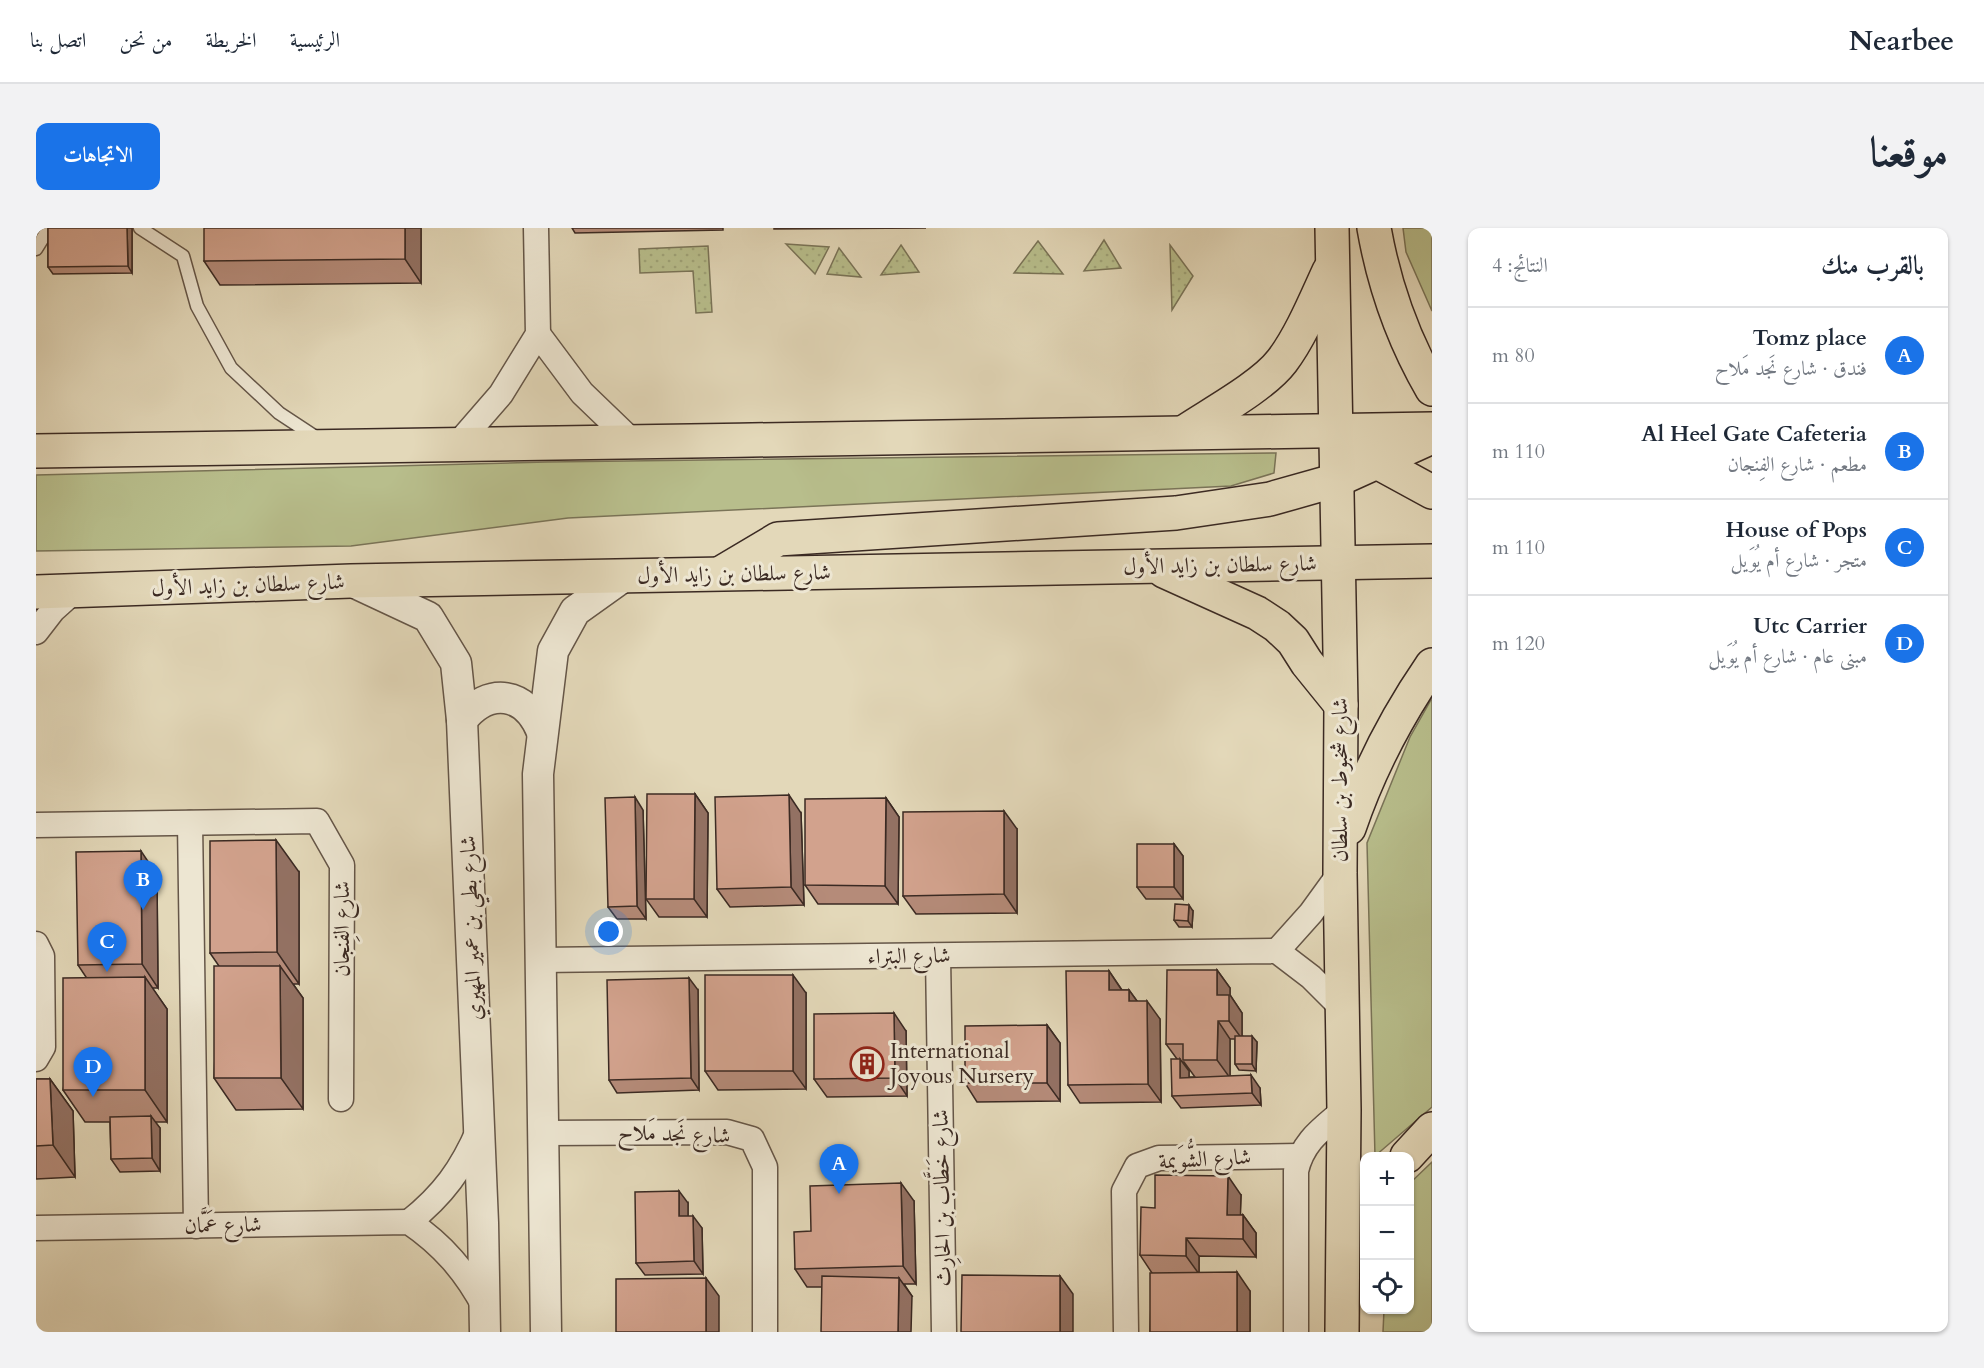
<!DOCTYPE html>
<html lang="ar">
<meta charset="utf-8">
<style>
body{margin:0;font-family:Cardo,Amiri,serif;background:#f2f2f3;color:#1f2937;direction:rtl}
.controls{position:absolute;right:18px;bottom:18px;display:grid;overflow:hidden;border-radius:12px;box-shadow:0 2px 4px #0004}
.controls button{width:54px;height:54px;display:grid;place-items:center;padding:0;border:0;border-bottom:2px solid #e0e1e3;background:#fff;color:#1f2937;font:30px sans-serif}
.you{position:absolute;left:573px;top:704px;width:21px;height:21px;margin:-15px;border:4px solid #fff;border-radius:50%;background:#1a73e8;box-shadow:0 0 0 9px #1a73e833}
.badge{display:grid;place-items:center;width:39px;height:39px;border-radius:50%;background:#1a73e8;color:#fff;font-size:20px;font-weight:700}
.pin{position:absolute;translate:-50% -50px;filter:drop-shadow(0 2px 3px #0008)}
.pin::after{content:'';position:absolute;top:32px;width:21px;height:18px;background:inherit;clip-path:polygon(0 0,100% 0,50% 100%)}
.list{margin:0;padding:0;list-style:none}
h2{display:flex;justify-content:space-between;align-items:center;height:78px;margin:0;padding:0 24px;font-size:26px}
h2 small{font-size:20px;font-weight:400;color:#747a83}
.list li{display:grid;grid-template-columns:39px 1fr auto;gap:18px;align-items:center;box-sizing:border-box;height:96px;padding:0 24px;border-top:2px solid #e0e1e3}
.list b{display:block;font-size:22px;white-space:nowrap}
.list p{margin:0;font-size:20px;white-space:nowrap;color:#747a83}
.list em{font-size:20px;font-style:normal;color:#747a83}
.icon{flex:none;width:33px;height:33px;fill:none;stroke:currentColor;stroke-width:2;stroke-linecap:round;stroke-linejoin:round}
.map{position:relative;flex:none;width:1396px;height:1104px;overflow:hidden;direction:ltr;border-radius:12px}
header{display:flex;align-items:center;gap:36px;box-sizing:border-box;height:84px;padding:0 30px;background:#fff;border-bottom:2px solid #e0e1e3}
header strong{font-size:28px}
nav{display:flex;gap:33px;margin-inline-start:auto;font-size:21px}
.intro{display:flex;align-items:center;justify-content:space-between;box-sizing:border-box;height:144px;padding:0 36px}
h1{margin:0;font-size:42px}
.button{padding:15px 27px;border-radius:12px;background:#1a73e8;color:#fff;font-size:21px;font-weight:700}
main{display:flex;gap:36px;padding:0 36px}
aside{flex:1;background:#fff;border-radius:12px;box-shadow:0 2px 4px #0004}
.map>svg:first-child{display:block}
.green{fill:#b8be8c;stroke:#7a7458;stroke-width:1.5}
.garden{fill:url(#garden-dots);stroke:#7a7458;stroke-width:1.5}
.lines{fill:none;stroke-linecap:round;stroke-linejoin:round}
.service-casing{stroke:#655648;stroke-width:15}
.minor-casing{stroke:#655648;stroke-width:27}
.tertiary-casing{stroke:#655648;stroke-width:33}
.primary-casing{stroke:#3b2a23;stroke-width:36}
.service{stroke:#ede6d2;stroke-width:12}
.minor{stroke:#ede6d2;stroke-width:24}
.tertiary{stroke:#ede6d2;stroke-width:30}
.primary{stroke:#e3d8b9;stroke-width:33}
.wall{fill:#b58b79;stroke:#3b2a23;stroke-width:1.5;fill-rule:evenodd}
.shaded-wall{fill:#937163;stroke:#3b2a23;stroke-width:1.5}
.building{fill:#d2a28d;stroke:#3b2a23;stroke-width:1.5}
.labels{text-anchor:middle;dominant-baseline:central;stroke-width:6;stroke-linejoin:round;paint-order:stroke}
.street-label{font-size:22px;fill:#3b2a23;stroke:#ede6d2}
.poi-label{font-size:22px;fill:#3b2a23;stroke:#ede6d2;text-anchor:start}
</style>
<header>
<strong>Nearbee</strong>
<nav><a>الرئيسية</a><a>الخريطة</a><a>من نحن</a><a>اتصل بنا</a></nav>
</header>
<div class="intro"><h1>موقعنا</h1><a class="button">الاتجاهات</a></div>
<main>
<aside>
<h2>بالقرب منك<small>النتائج: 4</small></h2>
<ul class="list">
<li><span class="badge">A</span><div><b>Tomz place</b><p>فندق · شارع نَجد مَلاح</p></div><em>80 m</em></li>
<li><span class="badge">B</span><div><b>Al Heel Gate Cafeteria</b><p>مطعم · شارع الفِنجان</p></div><em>110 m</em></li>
<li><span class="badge">C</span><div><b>House of Pops</b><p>متجر · شارع أم يُوَيل</p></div><em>110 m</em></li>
<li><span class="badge">D</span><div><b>Utc Carrier</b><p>مبنى عام · شارع أم يُوَيل</p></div><em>120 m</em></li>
</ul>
</aside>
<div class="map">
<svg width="1396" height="1104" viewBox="0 0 1396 1104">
<defs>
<pattern id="garden-dots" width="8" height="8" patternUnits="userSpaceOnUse" patternTransform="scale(1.5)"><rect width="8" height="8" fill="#b8be8c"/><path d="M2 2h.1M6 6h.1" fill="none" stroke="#9fa378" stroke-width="1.8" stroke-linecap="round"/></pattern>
</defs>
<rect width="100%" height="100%" fill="#e3d8b9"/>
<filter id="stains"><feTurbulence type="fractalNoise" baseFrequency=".00333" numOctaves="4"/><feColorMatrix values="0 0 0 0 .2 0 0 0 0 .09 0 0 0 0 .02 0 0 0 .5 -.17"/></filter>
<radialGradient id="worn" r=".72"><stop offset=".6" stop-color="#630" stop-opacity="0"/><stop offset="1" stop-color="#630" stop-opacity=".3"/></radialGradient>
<!-- green -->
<g class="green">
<polygon points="1367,0 1396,0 1396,83 1370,24"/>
<polygon points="1240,225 1238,245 1195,258 532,290 315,318 0,323 0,247 511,234"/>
<polygon points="1396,470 1396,879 1339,928 1331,615 1374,509"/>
<polygon points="1396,934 1396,1104 1347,1104 1348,1082 1374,1082 1374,955"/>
</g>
<!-- garden -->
<g class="garden">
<polygon points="1068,12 1085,40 1048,43"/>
<polygon points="1002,13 1027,46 978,45"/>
<polygon points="750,16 793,19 779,46"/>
<polygon points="865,17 883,44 845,47"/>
<polygon points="1134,17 1157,48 1136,82"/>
<polygon points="672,18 676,84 660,85 657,43 604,45 603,21"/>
<polygon points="803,20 825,49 791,46"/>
</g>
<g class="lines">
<!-- service casing -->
<g class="service-casing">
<g id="service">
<polyline points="104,0 147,28 161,78 195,140 243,185 284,212"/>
<polyline points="0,21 13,0"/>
</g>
</g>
<!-- minor casing -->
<g class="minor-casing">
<g id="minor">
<polyline points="502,106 546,165 598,215"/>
<polyline points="419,219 465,166 502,106 500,0"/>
<polyline points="0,404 17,382 37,364"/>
<polyline points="154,595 160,998"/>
<polyline points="0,597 281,593 306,637 305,871"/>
<polyline points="0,716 6,728 7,819 0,831"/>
<polyline points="1241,723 1275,685 1304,645"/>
<polyline points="902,728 908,1104"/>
<polyline points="504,732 1241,723 1275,749 1306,780"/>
<polyline points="507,905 691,904 716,911 729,939 729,1104"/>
<path d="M373,994C407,967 426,941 443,901"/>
<path d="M0,1000L373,994C407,1017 430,1044 449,1080"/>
<polyline points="1090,1104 1088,963 1101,938 1123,930 1263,928"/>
<path d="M1260,1104V943C1267,913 1286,901 1308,882"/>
</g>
</g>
<!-- tertiary casing -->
<g class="tertiary-casing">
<g id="tertiary">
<polyline points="315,353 392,389 420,435 426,492 447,995 449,1104"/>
<path d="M426,492C453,458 490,464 506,504"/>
<polyline points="510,1104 502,546 517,423 539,383 588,348"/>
</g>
</g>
<!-- primary casing -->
<g class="primary-casing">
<g id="primary">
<polyline points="1296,0 1305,477 1304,645 1308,882 1306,1104"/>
<path d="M1338,0C1348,57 1367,111 1396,161"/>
<path d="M1150,203C1177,185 1227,158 1246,133C1265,108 1280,71 1293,43"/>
<path d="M0,223C465,219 931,206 1396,201"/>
<polyline points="1329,225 1341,234 1396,264"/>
<polyline points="1128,343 1221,385 1241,398 1257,413 1271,435 1305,477"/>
<polyline points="685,345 742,311 1140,285 1234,271 1301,252 1396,209"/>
<polyline points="0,364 315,353 1396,333"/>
<path d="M1313,600C1333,541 1361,488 1396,437"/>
<polyline points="1371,928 1396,901"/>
</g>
</g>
<!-- service -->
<use href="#service" class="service"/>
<!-- minor -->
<use href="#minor" class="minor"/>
<!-- tertiary -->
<use href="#tertiary" class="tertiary"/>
<!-- primary -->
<use href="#primary" class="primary"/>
</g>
<!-- wall -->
<g class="wall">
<polygon points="12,0 96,0 96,45 17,46 12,39"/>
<polygon points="385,0 385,55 184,57 168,33"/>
<polygon points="536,0 687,0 687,2 539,5"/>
<polygon points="738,0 890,0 738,1"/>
<polygon points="659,566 672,585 671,689 623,689 610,671"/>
<polygon points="850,570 863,589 862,676 782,676 769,657"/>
<polygon points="607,582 610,691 581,691 572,679"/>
<polygon points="765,585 768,677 694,679 681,661"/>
<polygon points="981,601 981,685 880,686 867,668"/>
<polygon points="1138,616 1147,628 1147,671 1110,671 1101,659"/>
<polygon points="263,644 263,756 257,756 267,770 267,881 200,882 178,850 183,738 174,725"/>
<polygon points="121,647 122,760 116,760 131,781 131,894 119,894 124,900 124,943 84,944 75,931 74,894 49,894 27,862 50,749 42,737"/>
<polygon points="1157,683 1156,699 1143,699 1138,692"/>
<path d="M1181,742L1194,760V767L1206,785V808L1221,814L1220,843L1203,842L1199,836V811H1194V848L1224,860L1225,877L1145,880L1136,868L1141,831L1130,816ZM1146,834H1148L1159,849H1153V843Z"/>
<polygon points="1073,743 1086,762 1093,762 1101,773 1124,791 1125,874 1044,875 1032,857"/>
<polygon points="662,762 663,862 581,865 573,852"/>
<polygon points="770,765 770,861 682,862 669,843"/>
<polygon points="1011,797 1024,815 1024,873 941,874 929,855"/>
<polygon points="870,803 871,868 791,869 778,851"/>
<polygon points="0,851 14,851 37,883 39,949 0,951"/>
<polygon points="1205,967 1204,987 1207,987 1220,1005 1220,1029 1163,1028 1163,1045 1214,1063 1214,1104 1114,1104 1116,1045 1104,1027 1119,980"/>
<polygon points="878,973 880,1056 868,1056 876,1068 786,1059 771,1059 759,1041 775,1003"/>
<polygon points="652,975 652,988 666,1000 667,1046 609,1047 600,1035"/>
</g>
<!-- shaded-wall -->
<g class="shaded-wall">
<polygon points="91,0 96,0 96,45 92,38"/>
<polygon points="369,0 385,0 385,55 369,31"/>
<polygon points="659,566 672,585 671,689 658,671"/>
<polygon points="753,567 765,585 768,677 755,659"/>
<polygon points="599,569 607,582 610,691 601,678"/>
<polygon points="850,570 863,589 862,676 849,658"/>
<polygon points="968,583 981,601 981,685 968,666"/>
<polygon points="240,612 263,644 263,756 241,724"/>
<polygon points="1138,616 1147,628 1147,671 1138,659"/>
<polygon points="105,623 121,647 122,760 106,736"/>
<polygon points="1153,677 1157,683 1156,699 1152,693"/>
<polygon points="244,738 267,770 267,881 245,850"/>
<polygon points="1181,742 1194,760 1194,767 1206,785 1206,811 1193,793 1181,767"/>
<polygon points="1073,743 1085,761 1086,780 1073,762"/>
<polygon points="757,747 770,765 770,861 757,843"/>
<polygon points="109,749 131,781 131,894 109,862"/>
<polygon points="653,750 662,762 663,862 655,850"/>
<polygon points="1093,762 1106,780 1093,773"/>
<polygon points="1111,773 1124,791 1125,874 1112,856"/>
<polygon points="858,785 870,803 871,868 859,850"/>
<polygon points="1182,793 1194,811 1194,850 1181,832"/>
<polygon points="1011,797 1024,815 1024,873 1011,855"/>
<polygon points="1216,808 1221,814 1220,843 1216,836"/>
<polygon points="1144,831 1153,843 1153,862 1144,850"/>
<polygon points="1215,847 1224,860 1225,877 1216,865"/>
<polygon points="14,851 37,883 39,949 17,917"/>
<polygon points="115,888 124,900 124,943 116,930"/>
<polygon points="1192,948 1205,967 1204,1005 1191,987"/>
<polygon points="865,955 878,973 880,1056 867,1038"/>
<polygon points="643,963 652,975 652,1001 643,988"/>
<polygon points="1207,987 1220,1005 1220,1029 1207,1011"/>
<polygon points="657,988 666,1000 667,1046 658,1033"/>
<polygon points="1150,1010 1163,1028 1163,1046 1150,1028"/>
<polygon points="1201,1044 1214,1063 1214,1104 1201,1104"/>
<polygon points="1024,1048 1037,1066 1037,1104 1024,1104"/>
<polygon points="670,1050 683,1068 683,1104 670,1104"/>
<polygon points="863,1050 876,1068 875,1104 862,1104"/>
</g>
<!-- building -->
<g class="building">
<polygon points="12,0 91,0 92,38 12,39"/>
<polygon points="168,0 369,0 369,31 168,33"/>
<polygon points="611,566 659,566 658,671 610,671"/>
<polygon points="753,567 755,659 681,661 679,569"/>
<polygon points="599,569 601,678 572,679 569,570"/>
<polygon points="850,570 849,658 769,657 769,571"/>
<polygon points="968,583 968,666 867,668 867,584"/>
<polygon points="240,612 241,724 174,725 174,613"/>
<rect x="1101" y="616" width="37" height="43"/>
<polygon points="105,623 106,736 42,737 40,624"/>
<polygon points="1139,676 1153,677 1152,693 1138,692"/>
<polygon points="178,738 244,738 245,850 178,850"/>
<polygon points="1131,742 1181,742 1181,767 1193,767 1193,793 1182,793 1181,832 1147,832 1147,816 1130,816"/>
<polygon points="1030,743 1073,743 1073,762 1093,762 1093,773 1111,773 1112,856 1032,857"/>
<rect x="669" y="747" width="88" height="96"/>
<polygon points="109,749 109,862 27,862 27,750"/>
<polygon points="653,750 655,850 573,852 571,752"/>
<polygon points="858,785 859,850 778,851 778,786"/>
<polygon points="1011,797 1011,855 929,855 929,798"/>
<rect x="1199" y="808" width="17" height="28"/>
<polygon points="1135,831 1144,831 1144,850 1215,847 1216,865 1136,868"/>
<polygon points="0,851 14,851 17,917 0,918"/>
<polygon points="115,888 116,930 75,931 74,889"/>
<polygon points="1119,947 1192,948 1191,987 1207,987 1207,1011 1150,1010 1150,1028 1104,1027 1105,979 1119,980"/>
<polygon points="865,955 867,1038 759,1041 758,1004 775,1003 774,958"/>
<polygon points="643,963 643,988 657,988 658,1033 600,1035 599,964"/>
<polygon points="1201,1044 1201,1104 1114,1104 1114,1045"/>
<polygon points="926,1047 1024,1048 1024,1104 925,1104"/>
<polygon points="786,1048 863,1050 862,1104 785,1104"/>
<polygon points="670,1050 670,1104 580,1104 580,1051"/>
</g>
<!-- icons -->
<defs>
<g id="building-ring" transform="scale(1.725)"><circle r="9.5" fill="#ede6d2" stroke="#8f2418" stroke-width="1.5"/><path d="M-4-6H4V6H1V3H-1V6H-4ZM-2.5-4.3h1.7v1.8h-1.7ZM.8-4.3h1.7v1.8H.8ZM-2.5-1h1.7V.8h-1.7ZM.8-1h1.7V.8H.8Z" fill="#8f2418"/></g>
</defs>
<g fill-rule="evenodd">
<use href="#building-ring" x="831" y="836"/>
</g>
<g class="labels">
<!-- street labels -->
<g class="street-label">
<text transform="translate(1184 337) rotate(-1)">شارع سلطان بن زايد الأول</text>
<text transform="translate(698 346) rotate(-1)">شارع سلطان بن زايد الأول</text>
<text transform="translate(212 357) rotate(-2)">شارع سلطان بن زايد الأول</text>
<text transform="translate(1304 552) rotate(-90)">شارع شخبوط بن سلطان</text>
<text transform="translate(435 700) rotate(-92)">شارع بطي بن عمير المهيري</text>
<text transform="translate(306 701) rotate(-90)">شارع الفِنجان</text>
<text transform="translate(873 728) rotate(-1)">شارع البتراء</text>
<text transform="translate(638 906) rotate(2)">شارع نَجد مَلاح</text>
<text transform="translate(1169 931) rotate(-3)">شارع الشُّوَيمة</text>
<text transform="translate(906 970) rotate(-91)">شارع خَطَّاب بن الحارِث</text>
<text transform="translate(187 997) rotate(-1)">شارع عَمَّان</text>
</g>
<!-- poi labels -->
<g class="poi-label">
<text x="854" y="823">International<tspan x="854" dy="25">Joyous Nursery</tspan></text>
</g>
</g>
<rect width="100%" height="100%" filter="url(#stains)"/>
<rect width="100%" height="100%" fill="url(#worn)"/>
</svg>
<div class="controls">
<button>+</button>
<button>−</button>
<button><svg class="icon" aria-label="locate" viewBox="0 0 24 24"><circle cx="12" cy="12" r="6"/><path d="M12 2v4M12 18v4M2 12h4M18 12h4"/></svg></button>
</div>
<div class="you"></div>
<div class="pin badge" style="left:803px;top:966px">A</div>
<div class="pin badge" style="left:107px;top:682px">B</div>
<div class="pin badge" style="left:71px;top:744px">C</div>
<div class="pin badge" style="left:57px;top:869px">D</div>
</div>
</main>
